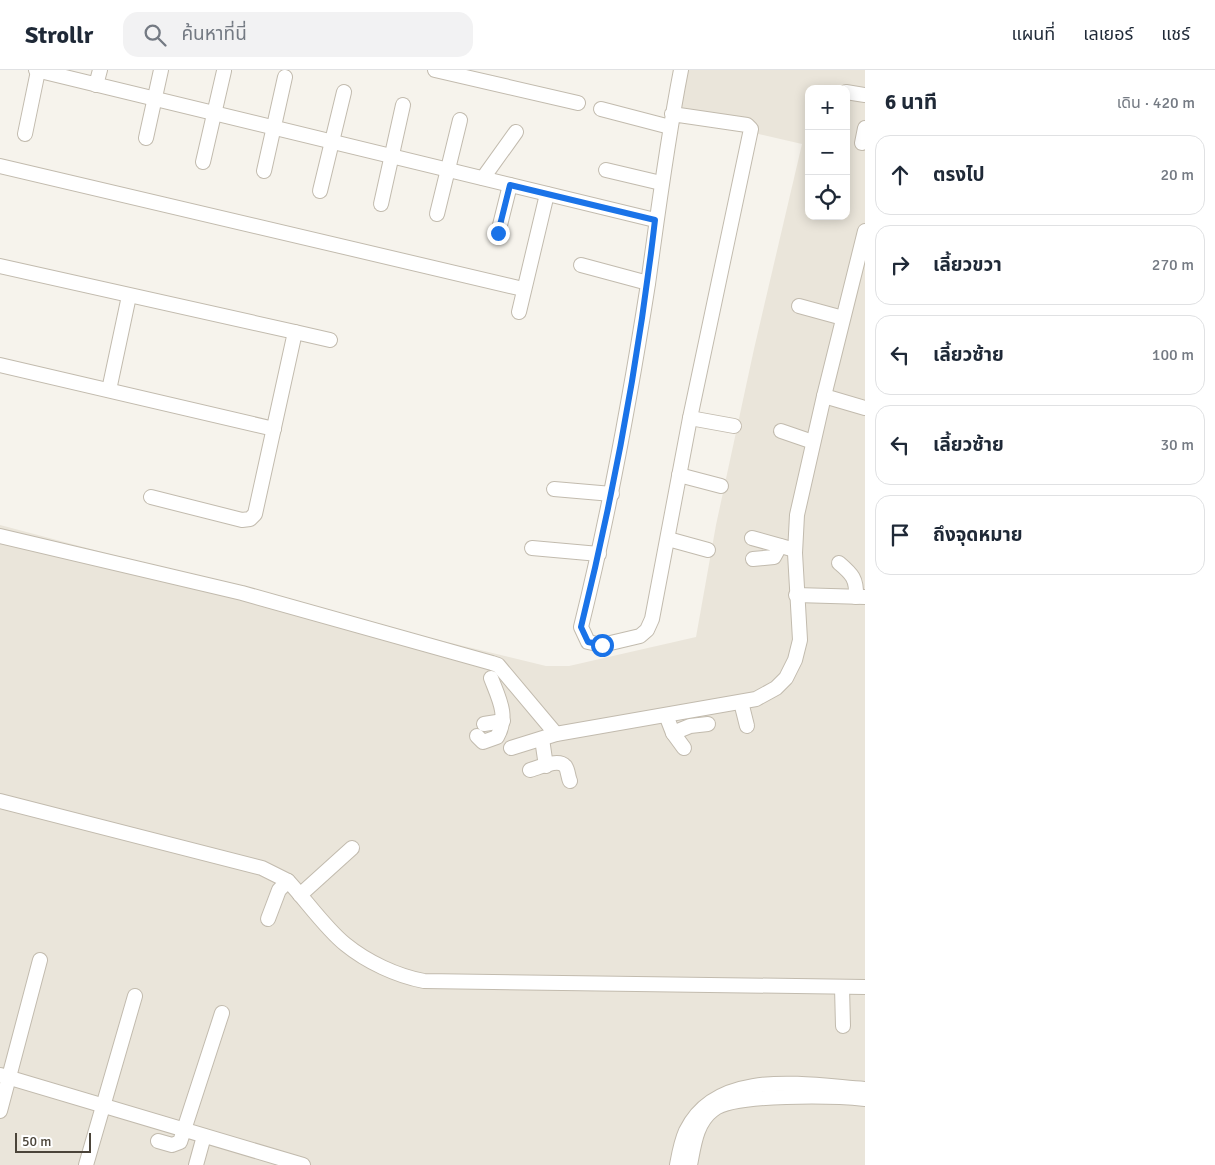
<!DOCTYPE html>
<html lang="th">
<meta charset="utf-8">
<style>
body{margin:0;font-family:Signika,"Noto Sans Thai",sans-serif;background:#f2f2f3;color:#1f2937}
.controls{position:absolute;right:15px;top:15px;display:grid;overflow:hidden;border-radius:10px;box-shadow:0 2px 12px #0003}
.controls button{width:45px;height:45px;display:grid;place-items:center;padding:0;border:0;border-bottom:1px solid #e0e1e3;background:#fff;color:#1f2937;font:25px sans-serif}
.scale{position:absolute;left:15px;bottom:12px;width:76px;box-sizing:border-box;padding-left:5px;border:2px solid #4b4439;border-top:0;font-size:14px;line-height:18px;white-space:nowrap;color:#4b4439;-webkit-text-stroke:4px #fff;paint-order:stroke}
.stop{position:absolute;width:15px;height:15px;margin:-11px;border:4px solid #1a73e8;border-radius:50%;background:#fff}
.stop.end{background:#1a73e8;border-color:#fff;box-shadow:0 1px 5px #0008}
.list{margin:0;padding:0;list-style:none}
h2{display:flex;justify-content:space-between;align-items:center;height:65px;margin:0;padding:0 20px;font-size:21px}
h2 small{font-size:16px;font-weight:400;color:#747a83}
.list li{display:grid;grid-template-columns:32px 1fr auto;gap:15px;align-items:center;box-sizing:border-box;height:80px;margin:0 10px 10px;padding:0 10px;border:1px solid #e0e1e3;border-radius:15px}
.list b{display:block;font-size:19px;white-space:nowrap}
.list em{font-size:16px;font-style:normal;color:#747a83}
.icon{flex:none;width:28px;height:28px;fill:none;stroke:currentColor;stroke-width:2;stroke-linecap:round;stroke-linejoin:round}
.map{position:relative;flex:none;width:865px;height:1095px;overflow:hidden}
header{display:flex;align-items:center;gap:30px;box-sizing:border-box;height:70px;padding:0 25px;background:#fff;border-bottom:1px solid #e0e1e3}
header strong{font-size:24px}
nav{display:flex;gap:28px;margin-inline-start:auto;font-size:18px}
.search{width:350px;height:45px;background:#f2f2f3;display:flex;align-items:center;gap:12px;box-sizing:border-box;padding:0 18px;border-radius:15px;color:#747a83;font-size:19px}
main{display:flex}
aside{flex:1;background:#fff}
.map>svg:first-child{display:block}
.residential{fill:#eae5da;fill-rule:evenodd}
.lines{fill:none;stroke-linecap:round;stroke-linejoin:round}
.minor-casing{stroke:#c2bbae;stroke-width:16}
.minor{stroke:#fff;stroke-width:14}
.route{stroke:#1a73e8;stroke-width:6}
</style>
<header>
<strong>Strollr</strong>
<div class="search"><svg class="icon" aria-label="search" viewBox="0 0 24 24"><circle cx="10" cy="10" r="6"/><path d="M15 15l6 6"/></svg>ค้นหาที่นี่</div>
<nav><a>แผนที่</a><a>เลเยอร์</a><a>แชร์</a></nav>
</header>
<main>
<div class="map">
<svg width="865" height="1095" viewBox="0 0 865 1095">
<rect width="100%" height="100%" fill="#f6f3ec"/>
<!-- residential -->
<path class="residential" d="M681,0H865V1095H0V455L381,556L546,596H569L696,567L716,455L754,279L802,74L672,44ZM809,19H846V146H809Z"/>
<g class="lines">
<!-- minor casing -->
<g class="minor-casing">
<g id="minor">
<polyline points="36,0 655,150"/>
<polyline points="435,0 578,33"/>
<polyline points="96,15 100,0"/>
<polyline points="846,22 865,25"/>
<polyline points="601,39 670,57"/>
<path d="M672,44L747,55L751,59L690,348L652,549L647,560L640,566L602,575L588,572L581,557C609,444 630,329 648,214C658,142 667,71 681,0"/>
<polyline points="25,64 38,1"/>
<polyline points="146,68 161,0"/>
<polyline points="862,73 865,58"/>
<polyline points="203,92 224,1"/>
<polyline points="0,96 523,219"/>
<polyline points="606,100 661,113"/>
<polyline points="264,101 285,7"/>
<polyline points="483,108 516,62"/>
<polyline points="320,121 344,22"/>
<polyline points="381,134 403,35"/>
<polyline points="437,144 460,50"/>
<polyline points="498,163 510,115"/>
<polyline points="581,195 648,213"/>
<polyline points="0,196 295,262 255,444 250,449 242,450 151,427"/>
<polyline points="799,236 843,248"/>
<polyline points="519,242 547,124"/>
<polyline points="295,262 330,270"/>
<polyline points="0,295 274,359"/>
<polyline points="109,320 129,226"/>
<polyline points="824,326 865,338"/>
<polyline points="690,348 734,356"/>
<polyline points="781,361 813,372"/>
<polyline points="679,405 721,416"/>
<polyline points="554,419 612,424"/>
<polyline points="0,466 242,523 492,593 498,595 556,664"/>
<polyline points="752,468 795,480"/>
<polyline points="668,469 708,480"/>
<polyline points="532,478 599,484"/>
<polyline points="753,489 774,487 780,476"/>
<path d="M839,493C852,504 857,509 856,527"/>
<polyline points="796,525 865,527"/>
<polyline points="741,632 747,656"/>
<polyline points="666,645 673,663 684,678"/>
<polyline points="484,654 503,651"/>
<polyline points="673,663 690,656 708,654"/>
<path d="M477,666L483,672L497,667C509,646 499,629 491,608"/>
<polyline points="542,669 546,696"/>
<polyline points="511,678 556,664 756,629 776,618 786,608 795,590 800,570 795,483 797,445 824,326 865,161"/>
<path d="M530,700C538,698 558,688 565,696C568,699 568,707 570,711"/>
<path d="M0,731L262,798L288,811C305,829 326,859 345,874C367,892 397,906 424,911L865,917"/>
<polyline points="300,825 352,778"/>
<polyline points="268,849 279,820 288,811"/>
<polyline points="842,917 843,956"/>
<polyline points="0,1005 303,1095"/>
<polyline points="0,1041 40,890"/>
<polyline points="158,1071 172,1075 180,1072 222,943"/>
<polyline points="86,1095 135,926"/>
<polyline points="196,1095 204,1066"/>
<path d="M677,1095C679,1084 681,1072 686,1061C717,997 807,1015 865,1019"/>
<path d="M690,1095C694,1075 696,1053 713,1040C734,1023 836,1026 865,1029"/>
</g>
</g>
<!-- minor -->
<use href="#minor" class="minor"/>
</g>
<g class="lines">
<!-- route -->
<path class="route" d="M498,163L510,115L655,150C639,287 614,423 581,557L588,572L602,575"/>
</g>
</svg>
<div class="controls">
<button>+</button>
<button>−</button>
<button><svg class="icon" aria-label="locate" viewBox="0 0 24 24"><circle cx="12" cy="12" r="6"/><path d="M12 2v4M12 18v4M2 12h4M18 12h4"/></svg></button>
</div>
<div class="scale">50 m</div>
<div class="stop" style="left:602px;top:575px"></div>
<div class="stop end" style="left:498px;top:163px"></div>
</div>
<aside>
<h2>6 นาที<small>เดิน · 420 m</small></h2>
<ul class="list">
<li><svg class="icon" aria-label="ahead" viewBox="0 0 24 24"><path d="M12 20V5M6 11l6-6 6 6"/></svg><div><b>ตรงไป</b></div><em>20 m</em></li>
<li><svg class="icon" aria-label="right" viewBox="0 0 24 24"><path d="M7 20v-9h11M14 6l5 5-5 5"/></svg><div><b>เลี้ยวขวา</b></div><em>270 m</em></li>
<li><svg class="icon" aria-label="left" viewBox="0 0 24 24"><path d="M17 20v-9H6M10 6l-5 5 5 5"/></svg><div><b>เลี้ยวซ้าย</b></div><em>100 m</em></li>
<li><svg class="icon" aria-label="left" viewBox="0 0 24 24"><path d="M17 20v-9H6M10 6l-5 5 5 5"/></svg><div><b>เลี้ยวซ้าย</b></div><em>30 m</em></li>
<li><svg class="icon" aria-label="arrive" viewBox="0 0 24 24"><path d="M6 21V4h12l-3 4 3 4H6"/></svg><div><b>ถึงจุดหมาย</b></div></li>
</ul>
</aside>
</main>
